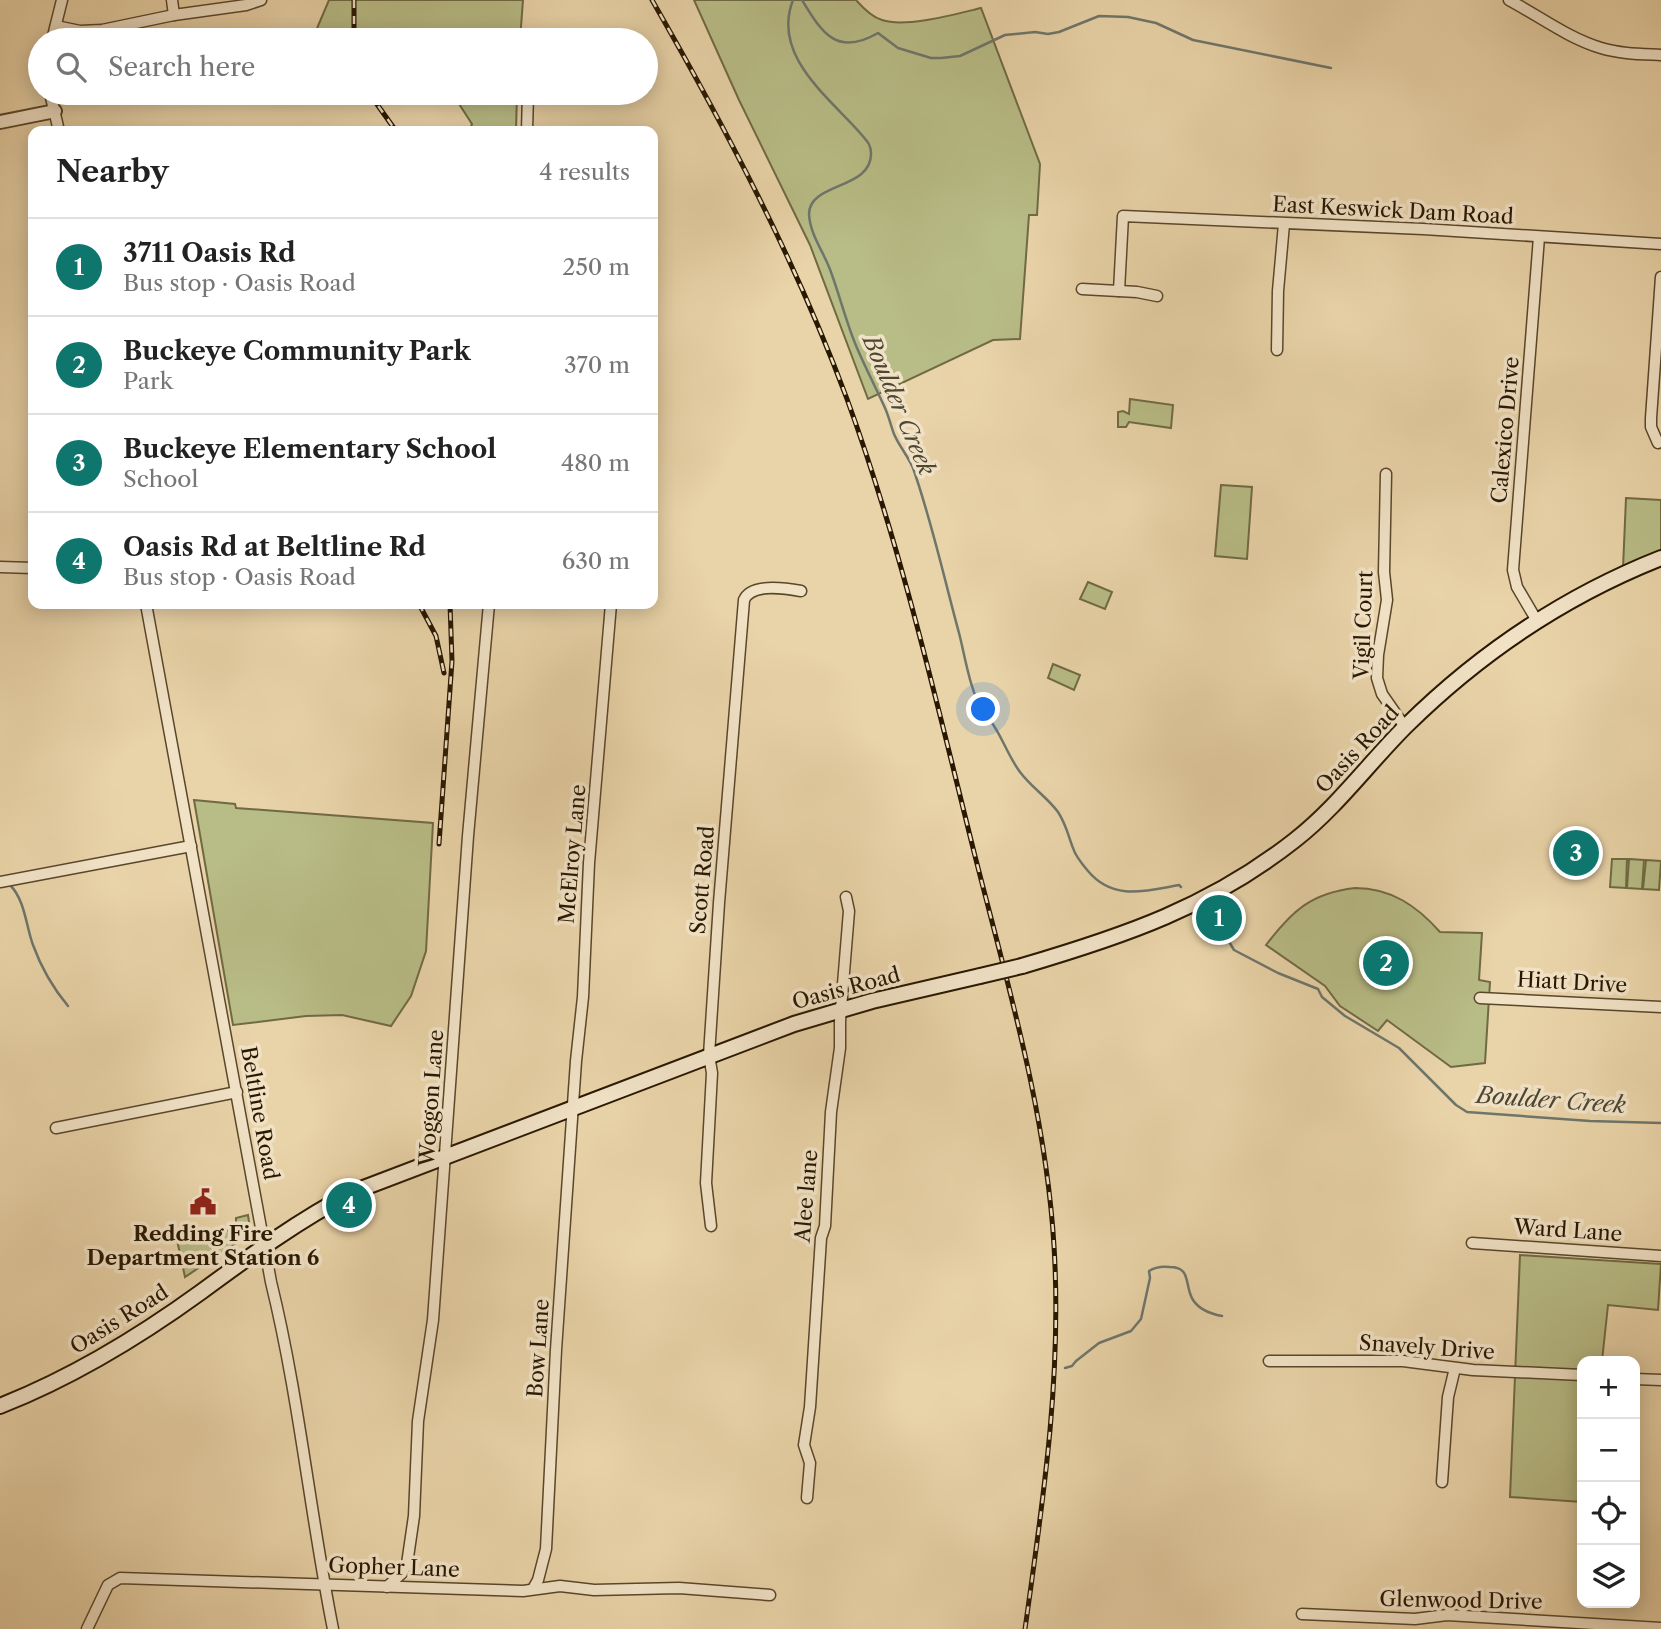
<!DOCTYPE html>
<meta charset="utf-8">
<style>
body{margin:0;font-family:"Libre Caslon Text",serif;background:#f2f2f2;color:#222}
.controls{position:absolute;right:21px;bottom:21px;display:grid;overflow:hidden;border-radius:14px;box-shadow:0 4px 18px #0003}
.controls button{width:63px;height:63px;display:grid;place-items:center;padding:0;border:0;border-bottom:2px solid #e0e0e0;background:#fff;color:#222;font:35px sans-serif}
.you{position:absolute;left:984px;top:710px;width:24px;height:24px;margin:-18px;border:5px solid #fff;border-radius:50%;background:#1a73e8;box-shadow:0 0 0 10px #1a73e833}
.badge{display:grid;place-items:center;width:46px;height:46px;border-radius:50%;background:#0f766e;color:#fff;font-size:23px;font-weight:700}
.pin{position:absolute;translate:-50% -50%;border:4px solid #fff;box-shadow:0 2px 7px #0006}
.list{margin:0;padding:0;list-style:none}
h2{display:flex;justify-content:space-between;align-items:center;height:91px;margin:0;padding:0 28px;font-size:30px}
h2 small{font-size:23px;font-weight:400;color:#767676}
.list li{display:grid;grid-template-columns:46px 1fr auto;gap:21px;align-items:center;box-sizing:border-box;height:98px;padding:0 28px;border-top:2px solid #e0e0e0}
.list b{display:block;font-size:26px;white-space:nowrap}
.list p{margin:0;font-size:23px;white-space:nowrap;color:#767676}
.list em{font-size:23px;font-style:normal;color:#767676}
.icon{flex:none;width:38px;height:38px;fill:none;stroke:currentColor;stroke-width:2;stroke-linecap:round;stroke-linejoin:round}
.map{position:relative;flex:none;width:1661px;height:1629px;overflow:hidden}
.search{position:absolute;background:#fff;box-shadow:0 4px 18px #0003;left:28px;top:28px;width:630px;height:77px;display:flex;align-items:center;gap:18px;box-sizing:border-box;padding:0 24px;border-radius:38px;color:#767676;font-size:26px}
.panel{position:absolute;background:#fff;box-shadow:0 4px 18px #0003;left:28px;top:126px;width:630px;height:483px;border-radius:14px}
.map>svg:first-child{display:block}
.green{fill:#b8bc86;stroke:#706a44;stroke-width:2}
.lines{fill:none;stroke-linecap:round;stroke-linejoin:round}
.stream{stroke:#6e766c;stroke-width:2.5}
.minor-casing{stroke:#59472b;stroke-width:13}
.tertiary-casing{stroke:#59472b;stroke-width:16}
.secondary-casing{stroke:#291801;stroke-width:18}
.minor{stroke:#f1e2c6;stroke-width:10}
.tertiary{stroke:#f1e2c6;stroke-width:12}
.secondary{stroke:#f1e2c6;stroke-width:14}
.rail-casing{stroke:#291801;stroke-width:5}
.rail{stroke:#f1e2c6;stroke-width:2.5;stroke-dasharray:8;stroke-linecap:butt}
.secondary-bridge-casing{stroke:#291801;stroke-width:18;stroke-linecap:butt}
.secondary-bridge{stroke:#f1e2c6;stroke-width:14}
.labels{text-anchor:middle;dominant-baseline:central;stroke-width:7;stroke-linejoin:round;paint-order:stroke}
.street-label{font-size:21px;fill:#291801;stroke:#f1e2c6}
.poi-label{font-size:21px;font-weight:bold;fill:#291801;stroke:#f1e2c6}
.water-label{font-size:23px;font-style:italic;fill:#4c4736;stroke:#f1e2c6}
</style>
<div class="map">
<svg width="1661" height="1629" viewBox="0 0 1661 1629">
<rect width="100%" height="100%" fill="#e9d3a8"/>
<filter id="stains"><feTurbulence type="fractalNoise" baseFrequency=".00286" numOctaves="4"/><feColorMatrix values="0 0 0 0 .2 0 0 0 0 .09 0 0 0 0 .02 0 0 0 .5 -.17"/></filter>
<radialGradient id="worn" r=".72"><stop offset=".6" stop-color="#630" stop-opacity="0"/><stop offset="1" stop-color="#630" stop-opacity=".3"/></radialGradient>
<!-- green -->
<g class="green">
<polygon points="329,0 523,0 520,40 312,40"/>
<path d="M694,0H856C863,8 872,17 882,20C906,28 956,14 981,8L1040,164L1037,215H1029L1020,339L993,340L868,399L810,245L739,100Z"/>
<polygon points="452,93 517,93 516,131 469,131 472,124"/>
<polygon points="1130,399 1173,405 1171,428 1129,422 1126,427 1118,427 1118,412 1123,411 1129,414"/>
<polygon points="1221,485 1252,487 1247,559 1215,556"/>
<polygon points="1626,498 1661,500 1661,553 1623,568"/>
<polygon points="1088,582 1112,592 1105,609 1080,599"/>
<polygon points="1053,664 1080,675 1074,690 1048,678"/>
<polygon points="194,800 235,804 236,808 433,823 426,951 411,996 391,1026 342,1015 306,1016 233,1025"/>
<polygon points="1612,859 1627,859 1626,888 1610,887"/>
<polygon points="1629,859 1644,860 1642,889 1627,888"/>
<polygon points="1646,860 1661,861 1659,890 1643,889"/>
<path d="M1355,888C1391,888 1417,906 1440,932L1482,933L1479,980L1490,982L1485,1063L1451,1067L1387,1020L1378,1031L1340,1006L1325,986L1266,945C1292,911 1311,893 1355,888Z"/>
<polygon points="248,1215 250,1229 245,1237 185,1277 177,1240 236,1229 236,1218"/>
<polygon points="1520,1255 1661,1264 1658,1310 1608,1305 1602,1361 1582,1361 1582,1502 1510,1497"/>
</g>
<g class="lines">
<!-- stream -->
<g class="stream">
<path d="M793,0C771,56 830,98 861,134C866,140 871,144 871,153C872,190 809,182 809,214C810,236 826,255 832,275C841,300 847,325 857,348C866,369 876,388 885,408C889,417 891,426 894,434C899,446 908,456 913,468C932,522 944,578 959,633C965,656 970,691 983,712C985,715 988,717 990,720C1002,736 1008,756 1020,772C1031,787 1047,797 1058,812C1066,824 1068,835 1073,848C1075,855 1082,864 1088,871C1113,901 1145,891 1179,885L1181,887"/>
<path d="M802,0C822,33 837,57 878,33L898,48L931,58H941L960,56L1005,35L1035,32L1048,34L1059,32L1099,16L1128,17L1156,23L1193,40L1331,68"/>
<path d="M10,885C25,900 26,926 33,945C41,967 53,988 68,1006"/>
<polyline points="1207,926 1216,936 1228,940 1234,950 1278,973 1318,989 1322,997 1345,1016 1399,1048 1456,1105 1467,1112 1590,1121 1661,1123"/>
<path d="M1065,1368L1072,1366L1076,1361L1099,1343L1131,1331L1141,1319L1150,1278L1149,1271C1155,1267 1162,1266 1170,1267C1192,1267 1184,1286 1193,1300C1199,1309 1211,1314 1222,1316"/>
</g>
<!-- minor casing -->
<g class="minor-casing">
<g id="minor">
<polyline points="172,0 174,15"/>
<path d="M1509,0C1539,16 1568,38 1601,48C1621,54 1641,54 1661,55"/>
<polyline points="56,26 80,31 102,30 174,15 246,5 261,0"/>
<polyline points="52,40 62,0"/>
<polyline points="50,93 59,131"/>
<polyline points="527,131 528,93"/>
<polyline points="1082,289 1137,292 1157,296"/>
<polyline points="1119,291 1123,216 1423,229 1661,244"/>
<polyline points="1277,350 1278,291 1284,224"/>
<polyline points="1658,443 1651,427 1651,418 1661,277"/>
<polyline points="1386,474 1384,572 1387,600 1378,655 1377,678 1382,694 1405,727"/>
<polyline points="0,567 33,568"/>
<path d="M146,604L271,1282C299,1396 310,1514 333,1629"/>
<polyline points="1537,621 1517,587 1513,570 1539,237"/>
<polyline points="0,882 191,846"/>
<polyline points="1480,998 1661,1007"/>
<polyline points="56,1128 237,1092"/>
<path d="M711,1226L706,1183L712,1073L709,1055L719,903L744,600C751,583 785,588 801,591"/>
<polyline points="1472,1243 1661,1256"/>
<polyline points="1269,1361 1403,1361 1473,1370 1582,1375"/>
<polyline points="1635,1379 1661,1380"/>
<polyline points="1442,1482 1448,1397 1455,1368"/>
<polyline points="807,1498 810,1463 804,1445 810,1407 821,1238 825,1226 831,1112 840,1048 840,1021 849,911 846,897"/>
<polyline points="387,1587 402,1573 407,1564 414,1516 418,1421 433,1320 468,836 489,604"/>
<polyline points="533,1589 538,1580 546,1549 556,1350 576,1061 583,997 589,863 611,604"/>
<polyline points="1302,1614 1415,1619 1447,1615 1661,1628"/>
<polyline points="87,1629 108,1585 120,1578 523,1591 560,1586 594,1590 679,1588 770,1595"/>
</g>
</g>
<!-- tertiary casing -->
<g class="tertiary-casing">
<polyline id="tertiary" points="0,122 55,111"/>
</g>
<!-- secondary casing -->
<g class="secondary-casing">
<g id="secondary">
<path d="M1022,966C1124,936 1210,907 1295,840C1337,807 1368,764 1406,726C1479,654 1565,596 1661,558"/>
<path d="M0,1406C71,1378 139,1337 201,1292C250,1256 299,1220 353,1192L794,1024L872,1001L980,976"/>
</g>
</g>
<!-- minor -->
<use href="#minor" class="minor"/>
<!-- tertiary -->
<use href="#tertiary" class="tertiary"/>
<!-- secondary -->
<use href="#secondary" class="secondary"/>
<!-- rail casing -->
<g class="rail-casing">
<g id="rail">
<path d="M652,0C726,129 795,259 847,399C901,547 936,700 974,852C1007,982 1046,1112 1054,1246C1062,1376 1043,1501 1025,1629"/>
<polyline points="354,40 354,0"/>
<polyline points="369,93 396,131"/>
<polyline points="419,604 436,636 444,673"/>
<polyline points="439,844 452,661 450,604"/>
</g>
</g>
<!-- rail -->
<use href="#rail" class="rail"/>
<!-- secondary-bridge casing -->
<g class="secondary-bridge-casing">
<polyline id="secondary-bridge" points="980,976 1022,966"/>
</g>
<!-- secondary-bridge -->
<use href="#secondary-bridge" class="secondary-bridge"/>
</g>
<!-- icons -->
<defs>
<g id="civic-bare" transform="scale(2.1)"><path d="M-.6-6.5H3V-4.5H.6V-3L4-1V1h2V6H-6V1h2V-1L-.6-3ZM-1.2 2.5V6h2.4V2.5Z" fill="#8f2418" stroke="#f1e2c6" stroke-width="2.5" paint-order="stroke"/></g>
</defs>
<g fill-rule="evenodd">
<use href="#civic-bare" x="203" y="1202"/>
</g>
<g class="labels">
<!-- street labels -->
<g class="street-label">
<text transform="translate(1393 210) rotate(3)">East Keswick Dam Road</text>
<text transform="translate(1505 430) rotate(-85)">Calexico Drive</text>
<text transform="translate(1363 625) rotate(-88)">Vigil Court</text>
<text transform="translate(1357 749) rotate(-47)">Oasis Road</text>
<text transform="translate(572 854) rotate(-85)">McElroy Lane</text>
<text transform="translate(702 880) rotate(-85)">Scott Road</text>
<text transform="translate(1572 982) rotate(3)">Hiatt Drive</text>
<text transform="translate(846 988) rotate(-15)">Oasis Road</text>
<text transform="translate(431 1098) rotate(-86)">Woggon Lane</text>
<text transform="translate(260 1113) rotate(80)">Beltline Road</text>
<text transform="translate(806 1196) rotate(-85)">Alee lane</text>
<text transform="translate(1568 1230) rotate(4)">Ward Lane</text>
<text transform="translate(119 1319) rotate(-32)">Oasis Road</text>
<text transform="translate(1427 1347) rotate(4)">Snavely Drive</text>
<text transform="translate(538 1348) rotate(-86)">Bow Lane</text>
<text transform="translate(394 1567) rotate(2)">Gopher Lane</text>
<text transform="translate(1461 1600) rotate(1)">Glenwood Drive</text>
</g>
<!-- poi labels -->
<g class="poi-label">
<text x="203" y="1233">Redding Fire<tspan x="203" dy="24">Department Station 6</tspan></text>
</g>
<!-- water labels -->
<g class="water-label">
<text transform="translate(899 405) rotate(67)">Boulder Creek</text>
<text transform="translate(1551 1100) rotate(4)">Boulder Creek</text>
</g>
</g>
<rect width="100%" height="100%" filter="url(#stains)"/>
<rect width="100%" height="100%" fill="url(#worn)"/>
</svg>
<div class="controls">
<button>+</button>
<button>−</button>
<button><svg class="icon" aria-label="locate" viewBox="0 0 24 24"><circle cx="12" cy="12" r="6"/><path d="M12 2v4M12 18v4M2 12h4M18 12h4"/></svg></button>
<button><svg class="icon" aria-label="layers" viewBox="0 0 24 24"><path d="M12 4l9 5-9 5-9-5zM3 14l9 5 9-5"/></svg></button>
</div>
<div class="you"></div>
<div class="pin badge" style="left:1219px;top:918px">1</div>
<div class="pin badge" style="left:1386px;top:963px">2</div>
<div class="pin badge" style="left:1576px;top:853px">3</div>
<div class="pin badge" style="left:349px;top:1205px">4</div>
<div class="search"><svg class="icon" aria-label="search" viewBox="0 0 24 24"><circle cx="10" cy="10" r="6"/><path d="M15 15l6 6"/></svg>Search here</div>
<section class="panel">
<h2>Nearby<small>4 results</small></h2>
<ul class="list">
<li><span class="badge">1</span><div><b>3711 Oasis Rd</b><p>Bus stop · Oasis Road</p></div><em>250 m</em></li>
<li><span class="badge">2</span><div><b>Buckeye Community Park</b><p>Park</p></div><em>370 m</em></li>
<li><span class="badge">3</span><div><b>Buckeye Elementary School</b><p>School</p></div><em>480 m</em></li>
<li><span class="badge">4</span><div><b>Oasis Rd at Beltline Rd</b><p>Bus stop · Oasis Road</p></div><em>630 m</em></li>
</ul>
</section>
</div>
